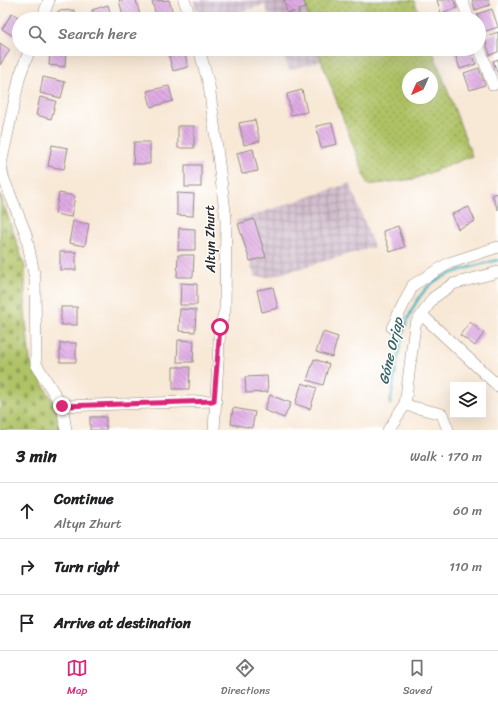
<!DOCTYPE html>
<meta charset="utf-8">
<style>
body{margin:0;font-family:Sriracha,sans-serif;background:#f2f2f2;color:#202124}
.controls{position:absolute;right:12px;bottom:12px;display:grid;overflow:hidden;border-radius:0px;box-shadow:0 4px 16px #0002}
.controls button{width:36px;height:36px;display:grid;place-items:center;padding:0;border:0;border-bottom:1px solid #e0e0e0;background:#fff;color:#202124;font:20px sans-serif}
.compass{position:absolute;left:402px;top:68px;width:36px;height:36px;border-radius:50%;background:#fff;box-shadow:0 4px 16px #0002;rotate:225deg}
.stop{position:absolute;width:12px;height:12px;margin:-9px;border:3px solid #db2777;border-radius:50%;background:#fff}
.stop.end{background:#db2777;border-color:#fff;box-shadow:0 1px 4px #0008}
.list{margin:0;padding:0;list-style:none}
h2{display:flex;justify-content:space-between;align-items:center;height:52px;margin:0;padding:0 16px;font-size:17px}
h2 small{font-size:13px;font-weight:400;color:#757577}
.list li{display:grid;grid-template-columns:26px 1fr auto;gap:12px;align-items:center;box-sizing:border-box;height:56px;padding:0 16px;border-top:1px solid #e0e0e0}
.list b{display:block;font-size:15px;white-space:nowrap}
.list p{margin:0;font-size:13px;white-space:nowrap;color:#757577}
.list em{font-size:13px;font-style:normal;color:#757577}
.icon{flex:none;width:22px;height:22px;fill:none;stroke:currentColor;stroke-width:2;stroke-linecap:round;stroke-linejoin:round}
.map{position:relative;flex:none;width:498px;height:430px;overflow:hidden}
.search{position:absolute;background:#fff;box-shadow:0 4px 16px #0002;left:12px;right:12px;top:12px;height:44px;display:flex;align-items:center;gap:10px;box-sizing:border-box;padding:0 14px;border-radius:22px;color:#757577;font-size:15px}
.sheet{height:220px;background:#fff}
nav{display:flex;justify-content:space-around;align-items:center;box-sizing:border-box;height:56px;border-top:1px solid #e0e0e0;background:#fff;font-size:11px;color:#757577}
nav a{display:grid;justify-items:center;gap:2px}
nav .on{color:#db2777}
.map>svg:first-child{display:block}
.industrial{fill:url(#industrial-grid)}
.grass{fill:url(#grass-dots);stroke:#6d7648;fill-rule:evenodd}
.cemetery{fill:url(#cemetery-stones);stroke:#6d7648}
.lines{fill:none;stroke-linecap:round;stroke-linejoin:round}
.stream{stroke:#48b6c2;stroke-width:2.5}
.building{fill:url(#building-back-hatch)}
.street-casing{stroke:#928a80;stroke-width:12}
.street{stroke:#fff;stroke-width:11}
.route{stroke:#db2777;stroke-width:5}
.labels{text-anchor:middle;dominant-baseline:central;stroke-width:3;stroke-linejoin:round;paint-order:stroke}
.street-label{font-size:13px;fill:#2b2b2b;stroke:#fff}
.water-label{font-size:14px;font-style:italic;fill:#376367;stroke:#fff}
</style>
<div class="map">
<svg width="498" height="430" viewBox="0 0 498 430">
<defs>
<pattern id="industrial-grid" width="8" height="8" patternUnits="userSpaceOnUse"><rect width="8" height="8" fill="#d1bdcc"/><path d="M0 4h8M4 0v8" fill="none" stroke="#aa9aa6"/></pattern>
<pattern id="grass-dots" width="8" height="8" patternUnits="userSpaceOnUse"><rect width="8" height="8" fill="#afc265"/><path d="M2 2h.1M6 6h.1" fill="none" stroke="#8f9e53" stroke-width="1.8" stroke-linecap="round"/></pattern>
<pattern id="cemetery-stones" width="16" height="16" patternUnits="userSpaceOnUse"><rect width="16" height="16" fill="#afc265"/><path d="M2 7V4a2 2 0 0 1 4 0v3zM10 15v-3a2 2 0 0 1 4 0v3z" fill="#8f9e53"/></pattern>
<pattern id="building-back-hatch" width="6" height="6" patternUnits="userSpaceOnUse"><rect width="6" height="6" fill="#dfabe4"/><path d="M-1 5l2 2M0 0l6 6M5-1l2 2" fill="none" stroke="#b58bb9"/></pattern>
</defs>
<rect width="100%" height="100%" fill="#fff"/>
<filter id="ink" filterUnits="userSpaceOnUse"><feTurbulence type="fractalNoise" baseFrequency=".025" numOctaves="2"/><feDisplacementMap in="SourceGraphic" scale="8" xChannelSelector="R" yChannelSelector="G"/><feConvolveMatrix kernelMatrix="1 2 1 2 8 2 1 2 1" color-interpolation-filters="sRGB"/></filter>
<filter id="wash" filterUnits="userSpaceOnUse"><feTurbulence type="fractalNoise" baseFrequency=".012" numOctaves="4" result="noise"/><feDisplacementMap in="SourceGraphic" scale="16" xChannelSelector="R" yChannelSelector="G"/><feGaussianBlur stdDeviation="0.9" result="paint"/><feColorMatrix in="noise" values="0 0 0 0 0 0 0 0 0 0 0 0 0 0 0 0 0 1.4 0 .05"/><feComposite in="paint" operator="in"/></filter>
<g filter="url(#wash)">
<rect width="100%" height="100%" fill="#f8e8d6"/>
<!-- industrial -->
<g class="industrial">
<polygon points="193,0 304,0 309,19 270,19 265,5 215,19 200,19"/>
<polygon points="281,49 317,49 321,61 289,70"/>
<polygon points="350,183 374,247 269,277 255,277 236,221"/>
</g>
<!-- grass -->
<g class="grass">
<polygon points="304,0 414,0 421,19 309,19"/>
<path d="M317,49H432L472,156L414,179L368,185ZM408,74H432V98H408Z"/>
</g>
<!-- cemetery -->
<polygon class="cemetery" points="0,194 25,267 25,312 30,361 65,423 65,430 0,430"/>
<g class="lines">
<!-- stream -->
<path class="stream" d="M390,404C398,364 399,313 431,284C444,273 481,264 498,260"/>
</g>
<g id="blocks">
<!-- building -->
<g class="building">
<polygon points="119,0 136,0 140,15 124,19"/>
<polygon points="169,0 174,17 157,19 152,1"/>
<polygon points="284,0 304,0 306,8 298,10 300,19 283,19 282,15 294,12 287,13"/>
<polygon points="437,0 454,0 457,8 441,13"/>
<polygon points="472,0 489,0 490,5 475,10"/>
<polygon points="108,5 112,19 95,19 92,10"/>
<polygon points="492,9 498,27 483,32 477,14"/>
<polygon points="74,10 75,19 58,19 58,11"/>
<polygon points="12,13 21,19 19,19 19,31 15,37 2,29"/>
<polygon points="498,32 498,52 490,55 484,37"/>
<polygon points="0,43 10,50 0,65"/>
<polygon points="50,49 66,49 65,67 49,65"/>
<polygon points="167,49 184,49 188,67 173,71"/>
<polygon points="461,49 471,49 476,64 460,69 454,51"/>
<polygon points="498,59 498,75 493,61"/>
<polygon points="479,68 485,85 470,90 464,73"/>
<polygon points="43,77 65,82 61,98 40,93"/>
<polygon points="169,86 173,101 151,107 147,91"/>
<polygon points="302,90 307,112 291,115 287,94"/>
<polygon points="40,97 56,101 51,119 36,115"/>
<polygon points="255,120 260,141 244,145 239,123"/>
<polygon points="332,123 337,144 321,148 316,126"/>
<rect x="178" y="126" width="16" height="22"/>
<polygon points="134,142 150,142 150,164 133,164"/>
<polygon points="52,145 68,148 64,169 48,166"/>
<polygon points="253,149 258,171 242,174 237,153"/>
<rect x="185" y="165" width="16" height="22"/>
<polygon points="59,193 75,196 71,217 55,214"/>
<polygon points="177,193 194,194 193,216 177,215"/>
<polygon points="498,193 498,210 492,195"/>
<polygon points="469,207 475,221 458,229 452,214"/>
<polygon points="254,219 266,257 250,261 238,224"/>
<polygon points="73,221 89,224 85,246 69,243"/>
<polygon points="398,226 405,247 390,252 383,231"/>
<polygon points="179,228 195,229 195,250 178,250"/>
<rect x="60" y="252" width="16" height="18"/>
<polygon points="178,255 194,255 193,277 177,277"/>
<polygon points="181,283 197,284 197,305 180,305"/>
<polygon points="273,287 278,308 262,312 257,290"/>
<rect x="61" y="307" width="16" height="18"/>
<polygon points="180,309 196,310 195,332 179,331"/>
<polygon points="470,322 484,333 475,346 460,335"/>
<polygon points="323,332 338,337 332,357 316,352"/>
<polygon points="178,340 194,341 193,362 177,362"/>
<rect x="60" y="343" width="16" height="19"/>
<polygon points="314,359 329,364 323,385 307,380"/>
<polygon points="173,367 190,367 189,389 173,389"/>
<polygon points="267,376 268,392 246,393 245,377"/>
<polygon points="302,383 317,388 310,409 295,404"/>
<polygon points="270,395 291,403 284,418 264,410"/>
<polygon points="233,408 255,412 252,428 231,424"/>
<rect x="90" y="417" width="16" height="13"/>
</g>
</g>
</g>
<g filter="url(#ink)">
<use href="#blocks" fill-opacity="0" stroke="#928a80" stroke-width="1"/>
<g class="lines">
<!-- street casing -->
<g class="street-casing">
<g id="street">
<polyline points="184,0 191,19"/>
<polyline points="462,0 469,19"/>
<polyline points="42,19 49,0"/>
<polyline points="479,47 493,85"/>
<polyline points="30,49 20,75 1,164 3,177 26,234 35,279 36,364 62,406 66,430"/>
<polyline points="199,49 209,85 226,219 225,310 220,327 214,430"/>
<polyline points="422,315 498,386"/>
<polyline points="392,328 413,285 449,263 498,247"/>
<polyline points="405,405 442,414 448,430"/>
<polyline points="62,406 214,401"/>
<polyline points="388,430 405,405 415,325 433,298 453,284 498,272"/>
</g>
</g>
<!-- street -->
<use href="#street" class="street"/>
</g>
</g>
<g class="lines" filter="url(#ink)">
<!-- route -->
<polyline class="route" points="62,406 214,401 220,327"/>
</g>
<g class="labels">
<!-- street labels -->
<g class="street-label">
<text transform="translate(210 239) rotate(-91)">Altyn Zhurt</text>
</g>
<!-- water labels -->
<g class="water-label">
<text transform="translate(391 351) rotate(-77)">Góne Orjap</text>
</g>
</g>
</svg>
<div class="controls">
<button><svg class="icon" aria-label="layers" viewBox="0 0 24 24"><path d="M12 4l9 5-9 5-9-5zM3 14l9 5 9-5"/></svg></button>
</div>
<svg class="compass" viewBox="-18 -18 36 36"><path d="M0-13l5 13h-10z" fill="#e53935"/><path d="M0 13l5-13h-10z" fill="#757577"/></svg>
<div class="stop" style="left:220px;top:327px"></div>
<div class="stop end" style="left:62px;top:406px"></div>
<div class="search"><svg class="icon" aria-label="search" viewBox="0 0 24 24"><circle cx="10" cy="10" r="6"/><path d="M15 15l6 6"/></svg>Search here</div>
</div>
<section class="sheet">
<h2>3 min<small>Walk · 170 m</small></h2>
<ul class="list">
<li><svg class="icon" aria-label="ahead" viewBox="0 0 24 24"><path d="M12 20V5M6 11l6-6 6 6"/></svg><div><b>Continue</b><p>Altyn Zhurt</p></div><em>60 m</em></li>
<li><svg class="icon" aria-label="right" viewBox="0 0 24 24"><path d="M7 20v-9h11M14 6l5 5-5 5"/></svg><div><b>Turn right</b></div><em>110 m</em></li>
<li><svg class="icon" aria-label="arrive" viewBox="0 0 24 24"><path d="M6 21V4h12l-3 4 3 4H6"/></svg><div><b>Arrive at destination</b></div></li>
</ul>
</section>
<nav>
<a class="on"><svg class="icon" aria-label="map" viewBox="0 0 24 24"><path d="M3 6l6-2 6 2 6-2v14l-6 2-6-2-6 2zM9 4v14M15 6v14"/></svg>Map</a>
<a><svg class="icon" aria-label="directions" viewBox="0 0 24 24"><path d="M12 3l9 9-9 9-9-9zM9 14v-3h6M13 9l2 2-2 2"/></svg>Directions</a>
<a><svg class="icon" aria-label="saved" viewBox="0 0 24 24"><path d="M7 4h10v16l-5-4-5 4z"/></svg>Saved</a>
</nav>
